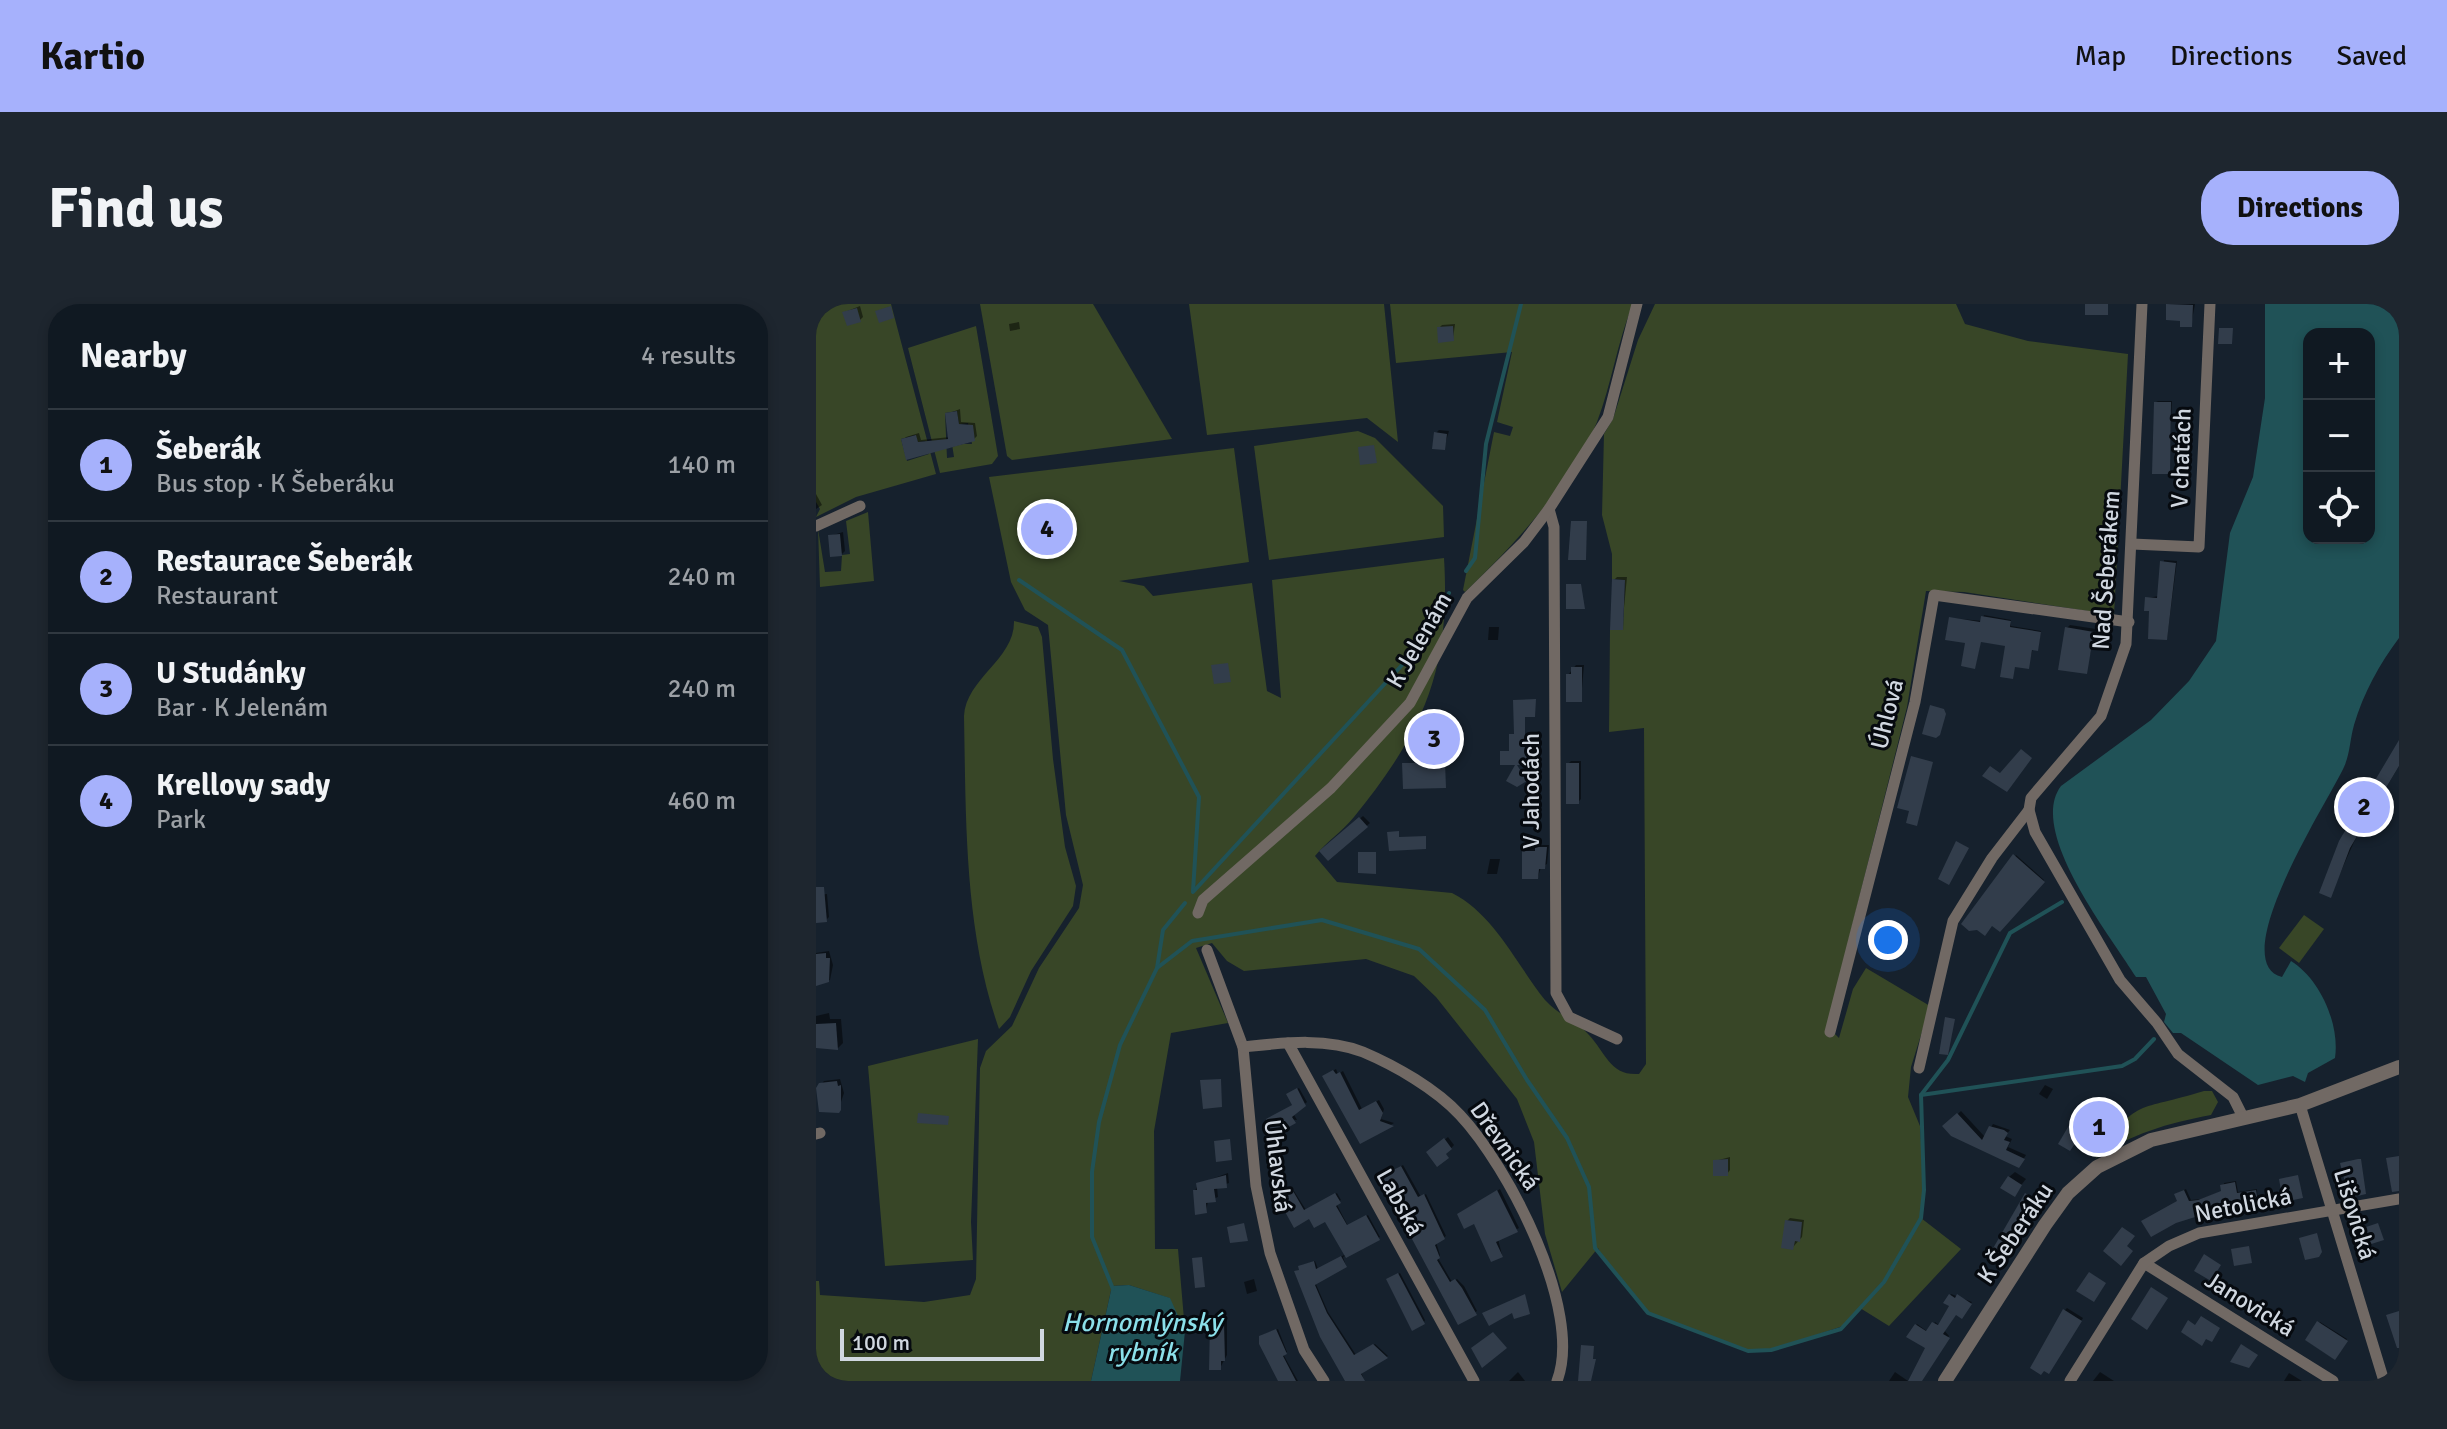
<!DOCTYPE html>
<meta charset="utf-8">
<style>
body{margin:0;font-family:Signika,sans-serif;background:#1e262f;color:#f1f3f6}
.controls{position:absolute;right:24px;top:24px;display:grid;overflow:hidden;border-radius:16px;box-shadow:0 4px 12px #0003}
.controls button{width:72px;height:72px;display:grid;place-items:center;padding:0;border:0;border-bottom:2px solid #303840;background:#101922;color:#f1f3f6;font:40px sans-serif}
.scale{position:absolute;left:24px;bottom:20px;width:204px;box-sizing:border-box;padding-left:8px;border:4px solid #d0d7e0;border-top:0;font-size:22px;line-height:28px;white-space:nowrap;color:#d0d7e0;-webkit-text-stroke:6px #060a0f;paint-order:stroke}
.you{position:absolute;left:1072px;top:636px;width:28px;height:28px;margin:-20px;border:6px solid #fff;border-radius:50%;background:#1a73e8;box-shadow:0 0 0 12px #1a73e833}
.badge{display:grid;place-items:center;width:52px;height:52px;border-radius:50%;background:#a6b1fc;color:#111;font-size:26px;font-weight:700}
.pin{position:absolute;translate:-50% -50%;border:4px solid #fff;box-shadow:0 2px 8px #0006}
.list{margin:0;padding:0;list-style:none}
h2{display:flex;justify-content:space-between;align-items:center;height:104px;margin:0;padding:0 32px;font-size:34px}
h2 small{font-size:26px;font-weight:400;color:#9ca0a5}
.list li{display:grid;grid-template-columns:52px 1fr auto;gap:24px;align-items:center;box-sizing:border-box;height:112px;padding:0 32px;border-top:2px solid #303840}
.list b{display:block;font-size:30px;white-space:nowrap}
.list p{margin:0;font-size:26px;white-space:nowrap;color:#9ca0a5}
.list em{font-size:26px;font-style:normal;color:#9ca0a5}
.icon{flex:none;width:44px;height:44px;fill:none;stroke:currentColor;stroke-width:2;stroke-linecap:round;stroke-linejoin:round}
.map{position:relative;flex:none;width:1583px;height:1077px;overflow:hidden;border-radius:32px}
header{display:flex;align-items:center;gap:48px;box-sizing:border-box;height:112px;padding:0 40px;background:#a6b1fc;color:#111}
header strong{font-size:38px}
nav{display:flex;gap:44px;margin-inline-start:auto;font-size:28px}
.intro{display:flex;align-items:center;justify-content:space-between;box-sizing:border-box;height:192px;padding:0 48px}
h1{margin:0;font-size:56px}
.button{padding:20px 36px;border-radius:32px;background:#a6b1fc;color:#111;font-size:28px;font-weight:700}
main{display:flex;gap:48px;padding:0 48px}
aside{flex:1;background:#101922;border-radius:32px;box-shadow:0 4px 12px #0003}
.map>svg:first-child{display:block}
.green{fill:#384627;fill-rule:evenodd}
.water{fill:#205257;fill-rule:evenodd}
.shadow{fill:#0007}
.lines{fill:none;stroke-linecap:round;stroke-linejoin:round}
.stream{stroke:#205257;stroke-width:4}
.building{fill:#323d4b}
.minor{stroke:#716964;stroke-width:11}
.tertiary{stroke:#716964;stroke-width:14}
.labels{text-anchor:middle;dominant-baseline:central;stroke-width:6;stroke-linejoin:round;paint-order:stroke}
.street-label{font-size:24px;fill:#d0d7e0;stroke:#060a0f}
.water-label{font-size:26px;font-style:italic;fill:#8be0ea;stroke:#060a0f}
</style>
<header>
<strong>Kartio</strong>
<nav><a>Map</a><a>Directions</a><a>Saved</a></nav>
</header>
<div class="intro"><h1>Find us</h1><a class="button">Directions</a></div>
<main>
<aside>
<h2>Nearby<small>4 results</small></h2>
<ul class="list">
<li><span class="badge">1</span><div><b>Šeberák</b><p>Bus stop · K Šeberáku</p></div><em>140 m</em></li>
<li><span class="badge">2</span><div><b>Restaurace Šeberák</b><p>Restaurant</p></div><em>240 m</em></li>
<li><span class="badge">3</span><div><b>U Studánky</b><p>Bar · K Jelenám</p></div><em>240 m</em></li>
<li><span class="badge">4</span><div><b>Krellovy sady</b><p>Park</p></div><em>460 m</em></li>
</ul>
</aside>
<div class="map">
<svg width="1583" height="1077" viewBox="0 0 1583 1077">
<rect width="100%" height="100%" fill="#16212d"/>
<!-- green -->
<g class="green">
<path d="M0,0H75L120,170L40,193L0,213L4,205L0,198ZM99,131L102,138L109,137L113,150L91,157L85,135Z"/>
<polygon points="164,0 277,0 356,135 196,156 191,152"/>
<polygon points="373,0 568,0 582,138 551,114 391,131"/>
<path d="M574,0H817C801,38 796,79 781,118C756,179 697,242 649,288L647,286L678,128L694,132L697,123L681,118L696,48L580,59Z"/>
<path d="M839,0H1140L1149,20L1212,37L1312,50L1298,311L1148,288L1110,287L1091,403L1011,722L1023,734L1037,685L1050,664L1114,702L1095,763L1092,793L1104,822L1108,886L1105,914L1145,945L1073,1022L1044,1004L1027,1022L955,1046L932,1047L832,1009L790,959L782,944L746,988L729,930L718,838L701,795L620,693L598,672L550,655L428,667L411,657L396,639L380,644L412,719L355,729L338,827L339,945H362L369,1027L353,994L313,981L296,982L275,1077H0V977H3L4,991L108,998L154,991L160,975L164,764L170,747L196,722L223,664L263,604L267,581L250,511L232,321L209,306L195,278L173,173L418,144L433,258L303,277L328,282L337,292L436,279L451,387L465,394L456,276L628,254C635,366 607,428 538,513C526,528 511,537 499,552L521,578L636,589C678,610 701,661 729,696C741,710 761,717 773,731C790,749 794,772 823,770L830,760L828,424L793,428L794,326H807L809,276L796,275V250L786,211L788,130L797,115L822,36Z"/>
<path d="M160,22L182,152L176,160L124,169L92,44ZM141,107L143,120L152,119L156,140H136L138,153L131,154L129,109Z"/>
<polygon points="542,127 559,134 627,202 628,233 453,256 438,142"/>
<polygon points="52,208 58,277 4,283 2,225 9,268 25,267 26,251 34,250 30,217"/>
<path d="M198,317L222,323L226,333L237,455L249,543L260,582L257,602L215,667L194,713L183,725C148,625 150,516 148,412C150,374 199,355 198,317Z"/>
<polygon points="1488,611 1508,625 1483,659 1463,644"/>
<polygon points="162,735 155,918 157,956 69,962 52,762"/>
<path d="M1388,787H1396L1402,798L1395,811C1352,819 1314,830 1279,855C1322,792 1321,808 1388,787Z"/>
</g>
<!-- water -->
<g class="water">
<path d="M1449,0H1583V334C1564,359 1547,390 1538,421C1534,435 1534,450 1528,463C1516,491 1407,657 1466,673L1475,657C1504,675 1524,720 1519,754L1492,769L1489,778L1477,772L1442,781L1365,729H1357L1348,718L1350,710L1330,673H1320C1294,631 1211,527 1245,482L1335,416L1373,377L1400,337L1414,229L1437,173L1449,94ZM1553,30V234H1493V30Z"/>
<polygon points="313,981 354,994 369,1027 364,1077 275,1077 296,982"/>
</g>
<!-- shadow -->
<g class="shadow">
<polygon points="1379,0 1375,21 1352,1 1353,0"/>
<polygon points="44,2 47,13 44,16 29,8"/>
<polygon points="203,18 204,25 194,27 193,20"/>
<polygon points="639,20 637,35 623,24 626,21"/>
<polygon points="1342,97 1356,97 1353,168 1340,98"/>
<polygon points="144,105 145,118 159,119 161,132 155,138 92,154 87,136 90,133 103,129 105,136 134,133 131,110"/>
<polygon points="623,126 633,127 628,144 620,129"/>
<polygon points="0,190 6,201 0,205"/>
<polygon points="27,228 29,247 26,250 14,232"/>
<polygon points="1348,256 1361,257 1351,334 1331,294 1343,292"/>
<polygon points="801,273 811,273 806,324 798,276"/>
<polygon points="1168,311 1195,316 1195,322 1225,327 1222,344 1217,344 1212,363 1191,340 1165,336 1159,363 1151,338 1135,314 1166,317"/>
<polygon points="1254,321 1280,325 1270,368 1251,324"/>
<polygon points="673,323 683,323 682,336 672,336"/>
<polygon points="760,361 768,361 765,396 752,371"/>
<polygon points="1583,440 1583,462 1538,538 1514,592 1525,538"/>
<polygon points="755,457 765,457 765,495 762,498 752,460"/>
<polygon points="547,512 554,519 512,554 506,547"/>
<polygon points="724,541 733,541 731,560 725,563 722,573 708,547"/>
<polygon points="1200,551 1228,576 1184,625 1176,620 1148,620"/>
<polygon points="674,555 684,555 681,570 671,570"/>
<polygon points="0,585 1,591 11,590 13,613 10,616 0,616"/>
<polygon points="13,647 17,661 14,676 0,680 0,649"/>
<polygon points="13,709 14,715 25,715 27,739 22,744 0,737 0,712"/>
<polygon points="520,765 522,770 527,767 546,805 563,796 568,805 565,815 578,819 545,837 511,770"/>
<polygon points="24,775 28,789 22,807 1,785 8,777"/>
<polygon points="1229,781 1237,785 1231,795 1223,790"/>
<polygon points="483,784 491,798 477,809 481,816 455,814 478,800 475,788"/>
<polygon points="1145,807 1169,833 1177,820 1194,826 1189,832 1196,835 1192,843 1210,851 1205,859 1129,822"/>
<polygon points="632,833 638,841 621,860 616,846"/>
<polygon points="914,853 914,866 911,870 899,857"/>
<polygon points="587,861 605,893 610,890 630,932 620,938 624,951 622,954 636,978 641,975 648,982 661,1007 643,1018 571,874 571,870"/>
<polygon points="1199,868 1210,875 1198,890 1193,873"/>
<polygon points="412,869 413,879 401,883 402,893 392,897 390,908 379,887 382,880"/>
<polygon points="1420,877 1422,888 1441,885 1442,902 1363,897 1362,889 1370,885 1375,896 1385,895 1407,887 1408,879"/>
<polygon points="684,885 703,924 682,935 686,951 659,917 645,908"/>
<polygon points="478,887 490,906 521,889 525,896 520,899 532,922 552,911 564,933 527,953 530,962 499,978 512,1008 540,1051 559,1040 572,1052 545,1067 548,1077 532,1077 485,965 486,961 499,957 502,965 530,950 510,915 494,912 466,894"/>
<polygon points="974,914 988,916 986,933 977,943 971,917"/>
<polygon points="584,969 609,1016 608,1018 575,974"/>
<polygon points="438,975 441,987 431,990 428,978"/>
<polygon points="1135,990 1156,998 1146,1013 1140,1009 1128,1026 1133,1032 1106,1074 1111,1043 1093,1032 1101,1020 1112,1028 1119,1018 1124,1022 1136,1002 1130,998"/>
<polygon points="1251,1004 1267,1014 1234,1065 1249,1006"/>
<polygon points="411,1016 411,1051 404,1064 396,1021"/>
<polygon points="1504,1018 1531,1035 1519,1053 1492,1036"/>
<polygon points="462,1025 471,1048 467,1050 482,1077 464,1077 446,1031"/>
<polygon points="702,1068 709,1077 693,1077"/>
<polygon points="1079,1068 1092,1077 1073,1077"/>
<polygon points="1284,1068 1298,1077 1277,1077"/>
<polygon points="1473,1069 1486,1077 1468,1077"/>
</g>
<g class="lines">
<!-- stream -->
<g class="stream">
<polyline points="650,267 659,254 670,140 705,0"/>
<polyline points="203,276 306,346 383,493 377,587"/>
<polyline points="377,588 587,360 633,289"/>
<polyline points="341,664 347,626 369,599"/>
<polyline points="1105,791 1306,762 1319,755 1338,735"/>
<polyline points="297,985 276,933 276,868 283,818 304,741 341,664 376,637 506,616 603,645 669,706 711,776 751,834 773,883 779,944 832,1009 932,1047 955,1046 1025,1025 1068,978 1105,914 1108,886 1105,791 1132,756 1194,629 1246,598"/>
</g>
</g>
<!-- building -->
<g class="building">
<rect x="1269" y="0" width="23" height="11"/>
<polygon points="1350,0 1377,1 1376,23 1364,23 1364,17 1350,16"/>
<polygon points="75,2 78,14 63,19 59,7"/>
<polygon points="41,4 45,18 31,22 26,8"/>
<polygon points="637,22 638,37 622,39 621,23"/>
<polygon points="1403,24 1417,24 1416,40 1402,40"/>
<polygon points="1338,98 1355,98 1354,170 1336,170"/>
<polygon points="141,107 143,120 157,121 159,137 90,156 85,135 100,131 102,138 132,135 129,109"/>
<polygon points="618,128 631,130 629,146 616,145"/>
<polygon points="558,141 561,159 544,161 542,143"/>
<polygon points="755,217 771,217 770,256 752,256"/>
<polygon points="24,230 26,252 14,253 12,231"/>
<polygon points="1344,257 1360,259 1351,336 1332,335 1333,307 1328,307 1329,293 1341,294"/>
<polygon points="796,275 809,276 807,326 794,326"/>
<polygon points="750,280 765,280 769,305 750,305"/>
<polygon points="1165,312 1195,317 1194,323 1225,328 1222,347 1216,346 1213,365 1199,363 1197,375 1184,373 1189,342 1165,338 1159,365 1145,362 1149,339 1129,336 1133,313 1164,318"/>
<polygon points="1249,323 1278,328 1271,370 1242,366"/>
<polygon points="412,359 415,378 398,380 395,361"/>
<polygon points="755,363 766,363 766,398 750,398 750,370 755,370"/>
<polygon points="720,395 719,413 709,413 709,447 719,447 719,461 701,461 711,477 701,483 690,477 699,461 684,461 684,447 693,447 693,430 698,430 697,396"/>
<polygon points="1114,401 1128,405 1130,410 1124,431 1120,434 1106,430"/>
<polygon points="608,425 630,425 633,458 629,458 630,484 587,485 586,459 609,459"/>
<polygon points="1583,436 1583,462 1534,544 1515,594 1503,589 1523,537"/>
<polygon points="1205,445 1216,454 1191,488 1166,472 1174,462 1184,469"/>
<polygon points="1095,452 1117,458 1101,522 1090,519 1093,507 1081,504"/>
<rect x="750" y="459" width="13" height="41"/>
<polygon points="543,513 552,523 512,557 503,547"/>
<polygon points="583,527 583,533 610,532 610,545 573,547 571,528"/>
<polygon points="1140,537 1153,544 1133,581 1122,575"/>
<polygon points="719,543 731,543 729,565 723,565 722,575 706,575 706,547 719,547"/>
<polygon points="542,548 560,548 560,570 542,569"/>
<polygon points="1197,550 1229,578 1184,628 1176,622 1169,632 1161,626 1153,627 1145,620"/>
<polygon points="0,583 8,583 11,618 0,619"/>
<polygon points="10,649 10,654 14,654 13,678 0,682 0,650"/>
<polygon points="1129,713 1139,715 1132,751 1123,750"/>
<polygon points="20,719 22,746 0,744 0,720"/>
<polygon points="517,766 520,770 524,768 543,806 560,797 567,809 564,817 578,822 544,840 506,772"/>
<polygon points="405,775 406,803 387,805 384,776"/>
<polygon points="21,777 22,782 25,781 25,806 23,809 3,808 0,784 3,779"/>
<polygon points="481,784 490,802 476,813 480,819 452,835 450,815 476,801 470,790"/>
<polygon points="102,809 133,812 132,821 101,819"/>
<polygon points="1141,809 1166,836 1173,822 1188,826 1192,829 1188,836 1194,838 1190,846 1209,855 1203,864 1135,832 1126,822"/>
<polygon points="1255,818 1268,826 1254,847 1242,840"/>
<polygon points="628,834 636,845 630,850 633,854 621,863 610,848"/>
<polygon points="414,835 416,856 400,858 398,837"/>
<polygon points="1583,852 1583,887 1576,888 1570,854"/>
<polygon points="912,855 912,872 897,872 897,856"/>
<polygon points="1542,855 1545,855 1550,890 1533,894 1524,859"/>
<polygon points="585,862 602,893 608,890 629,935 619,941 624,954 621,956 634,978 639,975 646,984 661,1011 642,1021 565,877 569,874 567,871"/>
<polygon points="410,871 411,884 398,885 400,898 390,899 391,909 379,911 377,886 381,886 380,879"/>
<polygon points="1482,871 1487,894 1467,898 1463,875"/>
<polygon points="1192,872 1206,881 1199,893 1184,884"/>
<polygon points="1419,878 1421,889 1440,886 1443,903 1409,909 1408,904 1360,919 1335,933 1325,917 1361,897 1358,890 1368,886 1373,897 1382,896 1405,887 1404,881"/>
<polygon points="681,886 702,928 680,938 687,953 675,958 658,920 648,925 641,910"/>
<polygon points="477,887 488,906 519,889 525,899 520,902 531,921 550,911 564,936 530,954 509,918 498,924 493,915 478,924 462,895"/>
<polygon points="1209,889 1220,896 1182,960 1172,953"/>
<polygon points="969,916 986,918 984,938 979,937 977,946 965,944"/>
<polygon points="428,919 432,937 414,939 411,923"/>
<polygon points="1562,919 1568,936 1549,942 1544,925"/>
<polygon points="1306,923 1319,932 1311,942 1317,947 1305,962 1287,947"/>
<polygon points="1501,929 1506,948 1503,953 1489,956 1483,934"/>
<polygon points="1433,942 1436,959 1418,962 1415,945"/>
<polygon points="1388,950 1405,961 1395,977 1378,967"/>
<polygon points="525,952 531,963 499,981 511,1009 538,1051 557,1040 572,1054 545,1070 549,1077 529,1077 504,1033 478,967 483,966 482,962 498,957 500,965"/>
<polygon points="386,953 389,983 379,984 376,954"/>
<polygon points="1273,968 1290,979 1278,998 1260,987"/>
<polygon points="582,969 609,1020 596,1027 570,975"/>
<polygon points="1335,983 1352,994 1331,1026 1315,1015"/>
<polygon points="709,990 714,1010 698,1015 696,1009 673,1022 666,1009"/>
<polygon points="1133,990 1139,994 1141,990 1156,1000 1146,1015 1140,1011 1127,1030 1134,1034 1106,1077 1092,1077 1109,1044 1090,1033 1099,1020 1110,1027 1116,1018 1122,1021 1133,1002 1127,999"/>
<polygon points="1247,1005 1266,1017 1233,1070 1228,1067 1225,1071 1214,1064"/>
<polygon points="1583,1007 1583,1044 1581,1044 1570,1011"/>
<polygon points="1385,1012 1404,1024 1396,1038 1390,1035 1386,1042 1365,1028 1372,1016 1379,1021"/>
<polygon points="1501,1017 1532,1037 1519,1056 1489,1036"/>
<polygon points="408,1018 409,1057 405,1057 405,1066 393,1066 394,1020"/>
<polygon points="460,1025 471,1050 467,1052 480,1077 462,1077 443,1040 443,1032"/>
<polygon points="677,1028 691,1044 666,1064 655,1044"/>
<polygon points="1425,1040 1442,1051 1433,1064 1414,1058"/>
<polygon points="765,1041 778,1042 777,1055 780,1055 775,1077 762,1077"/>
</g>
<g class="lines">
<!-- minor -->
<g class="minor">
<polyline points="1326,0 1310,340 1285,412 1215,494 1213,506 1219,528 1304,676 1341,719 1362,750 1417,793 1427,813"/>
<polyline points="733,205 738,223 740,689 753,713 801,735"/>
<polyline points="0,222 44,202"/>
<polyline points="1316,240 1383,243 1394,0"/>
<polyline points="382,609 387,596 515,484 594,399 651,294 708,238 733,205 792,113 821,0"/>
<polyline points="391,646 427,743 440,882 454,949 488,1046 508,1077"/>
<polyline points="1014,728 1099,398 1118,291 1313,318"/>
<polyline points="472,739 658,1077"/>
<path d="M427,743C465,739 510,733 547,748C580,762 620,785 644,811C692,862 768,1007 741,1077"/>
<polyline points="1103,764 1137,617 1176,554 1213,506"/>
<polyline points="1484,801 1568,1077"/>
<polyline points="0,830 4,829"/>
<polyline points="1328,959 1517,1077"/>
<polyline points="1254,1077 1328,959 1353,942 1383,929 1583,895"/>
</g>
<!-- tertiary -->
<polyline class="tertiary" points="1129,1077 1229,921 1252,889 1281,863 1335,836 1484,801 1583,763"/>
</g>
<g class="labels">
<!-- street labels -->
<g class="street-label">
<text transform="translate(1365 154) rotate(-88)">V chatách</text>
<text transform="translate(1290 266) rotate(-86)">Nad Šeberákem</text>
<text transform="translate(603 336) rotate(-60)">K Jelenám</text>
<text transform="translate(1071 410) rotate(-76)">Úhlová</text>
<text transform="translate(715 487) rotate(-90)">V Jahodách</text>
<text transform="translate(689 842) rotate(55)">Dřevnická</text>
<text transform="translate(462 862) rotate(83)">Úhlavská</text>
<text transform="translate(584 898) rotate(61)">Labská</text>
<text transform="translate(1427 901) rotate(-11)">Netolická</text>
<text transform="translate(1539 910) rotate(73)">Lišovická</text>
<text transform="translate(1199 929) rotate(-56)">K Šeberáku</text>
<text transform="translate(1434 1000) rotate(32)">Janovická</text>
</g>
<!-- water labels -->
<g class="water-label">
<text x="326" y="1019">Hornomlýnský<tspan x="326" dy="30">rybník</tspan></text>
</g>
</g>
</svg>
<div class="controls">
<button>+</button>
<button>−</button>
<button><svg class="icon" aria-label="locate" viewBox="0 0 24 24"><circle cx="12" cy="12" r="6"/><path d="M12 2v4M12 18v4M2 12h4M18 12h4"/></svg></button>
</div>
<div class="scale">100 m</div>
<div class="you"></div>
<div class="pin badge" style="left:1283px;top:823px">1</div>
<div class="pin badge" style="left:1548px;top:503px">2</div>
<div class="pin badge" style="left:618px;top:435px">3</div>
<div class="pin badge" style="left:231px;top:225px">4</div>
</div>
</main>
